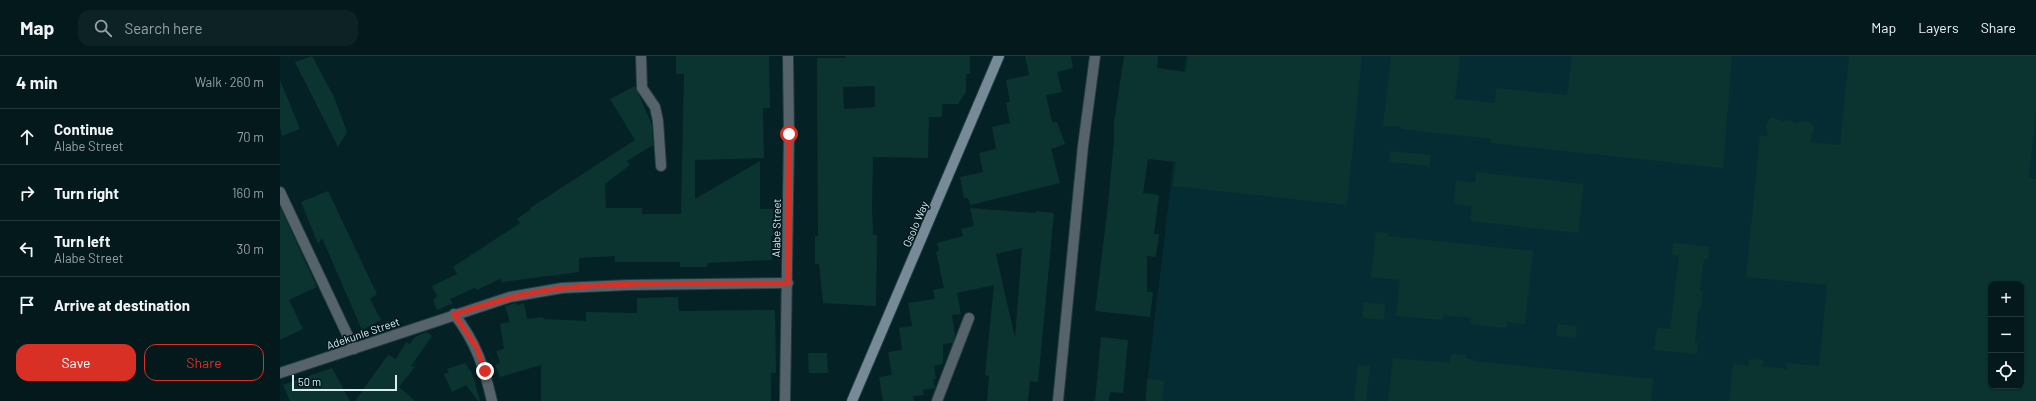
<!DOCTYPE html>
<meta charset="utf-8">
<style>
body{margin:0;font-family:Barlow,sans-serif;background:#0d2225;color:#f1f3f6}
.controls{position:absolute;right:12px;bottom:12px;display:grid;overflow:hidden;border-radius:8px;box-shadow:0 1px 3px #0004}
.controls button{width:36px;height:36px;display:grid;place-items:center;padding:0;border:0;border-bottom:1px solid #24383b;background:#03191c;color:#f1f3f6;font:20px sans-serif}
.scale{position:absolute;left:12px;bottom:10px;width:105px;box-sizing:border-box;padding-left:4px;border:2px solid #d9edf1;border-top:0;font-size:11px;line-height:14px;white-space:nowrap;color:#d9edf1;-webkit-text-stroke:3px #00171c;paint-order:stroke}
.stop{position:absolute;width:12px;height:12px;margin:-9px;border:3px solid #d93025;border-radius:50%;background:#fff}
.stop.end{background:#d93025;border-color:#fff;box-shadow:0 1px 4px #0008}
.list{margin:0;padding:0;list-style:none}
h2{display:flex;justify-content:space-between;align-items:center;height:52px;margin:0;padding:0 16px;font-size:17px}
h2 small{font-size:13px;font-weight:400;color:#97a0a3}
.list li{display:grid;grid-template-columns:26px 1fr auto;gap:12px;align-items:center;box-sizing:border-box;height:56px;padding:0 16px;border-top:1px solid #24383b}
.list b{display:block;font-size:15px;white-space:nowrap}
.list p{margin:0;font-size:13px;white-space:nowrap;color:#97a0a3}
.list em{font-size:13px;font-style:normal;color:#97a0a3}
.actions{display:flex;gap:8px;padding:12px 16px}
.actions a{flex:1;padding:9px 0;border:1px solid #d93025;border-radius:12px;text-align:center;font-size:14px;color:#d93025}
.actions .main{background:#d93025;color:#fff}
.icon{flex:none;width:22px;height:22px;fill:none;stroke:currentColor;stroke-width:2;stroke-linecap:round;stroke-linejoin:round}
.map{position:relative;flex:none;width:1756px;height:345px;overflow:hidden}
header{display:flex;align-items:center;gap:24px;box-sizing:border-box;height:56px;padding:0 20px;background:#03191c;border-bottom:1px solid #24383b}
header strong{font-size:19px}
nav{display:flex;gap:22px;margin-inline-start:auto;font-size:14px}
.search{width:280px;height:36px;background:#0d2225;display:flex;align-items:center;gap:10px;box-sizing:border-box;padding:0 14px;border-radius:12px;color:#97a0a3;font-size:15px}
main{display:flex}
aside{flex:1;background:#03191c}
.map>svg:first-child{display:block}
.built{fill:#042c32;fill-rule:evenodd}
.building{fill:#0b3431;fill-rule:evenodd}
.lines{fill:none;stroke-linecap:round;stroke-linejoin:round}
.minor-casing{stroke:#223e42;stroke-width:12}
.secondary-casing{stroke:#223e42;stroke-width:12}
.minor{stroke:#56636a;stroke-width:10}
.secondary{stroke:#768b97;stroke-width:10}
.route{stroke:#d93025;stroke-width:5}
.labels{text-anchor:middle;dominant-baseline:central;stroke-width:3;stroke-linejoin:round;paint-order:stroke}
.street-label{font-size:11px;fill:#d9edf1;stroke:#00171c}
</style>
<header>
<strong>Map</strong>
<div class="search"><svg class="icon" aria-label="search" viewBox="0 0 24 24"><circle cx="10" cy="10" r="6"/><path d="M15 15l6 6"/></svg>Search here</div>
<nav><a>Map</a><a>Layers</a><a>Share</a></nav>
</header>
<main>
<aside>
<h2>4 min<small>Walk · 260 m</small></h2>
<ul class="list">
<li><svg class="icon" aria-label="ahead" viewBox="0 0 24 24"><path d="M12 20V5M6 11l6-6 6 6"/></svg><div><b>Continue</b><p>Alabe Street</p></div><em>70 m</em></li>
<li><svg class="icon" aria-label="right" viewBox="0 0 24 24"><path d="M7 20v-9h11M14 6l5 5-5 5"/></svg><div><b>Turn right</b></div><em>160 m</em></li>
<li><svg class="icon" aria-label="left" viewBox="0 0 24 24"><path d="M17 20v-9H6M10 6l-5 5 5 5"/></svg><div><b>Turn left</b><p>Alabe Street</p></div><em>30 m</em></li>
<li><svg class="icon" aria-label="arrive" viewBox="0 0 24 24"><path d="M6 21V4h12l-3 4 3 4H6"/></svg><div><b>Arrive at destination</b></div></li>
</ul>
<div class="actions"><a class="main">Save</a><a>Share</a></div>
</aside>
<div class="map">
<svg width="1756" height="345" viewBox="0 0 1756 345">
<rect width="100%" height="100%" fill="#042125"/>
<!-- built -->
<path class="built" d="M906,0H1756V345H865ZM1711,228H1741V330H1711Z"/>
<!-- building -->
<g class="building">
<polygon points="32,0 54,41 67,76 58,91 15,6"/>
<polygon points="396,0 489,0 490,52 483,52 484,102 415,104 415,143 480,105 480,153 493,153 493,180 491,180 492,204 427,207 427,211 400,211 400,206 335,206 335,200 299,202 299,216 222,226 220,223 197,234 195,232 170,243 173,247 157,254 153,244 157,240 152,230 177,218 173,211 240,167 237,163 251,153 250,152 355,84 330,43 355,30 372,69 373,89 347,105 350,109 325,128 326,152 362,152 362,158 401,158 404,18 396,18"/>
<path d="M566,0H690V18H686V36L678,48H662V61H649L648,102L593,101L592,150L593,179H597L596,250L543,247L539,208H535V180H538L537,2H566ZM595,30V51L564,53L563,31Z"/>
<polygon points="745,0 791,0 793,12 777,16 782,36 766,39 772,66 777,66 785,88 771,93 780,127 690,149 688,142 684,142 680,121 703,116 699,97 716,93 712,71 730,67 726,47 730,46 726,24 749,19"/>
<polygon points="844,0 878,0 877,12 906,16 908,0 1082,0 1067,149 893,130 896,106 868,103 863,137 879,139 874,178 879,178 876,201 867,200 867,236 873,236 870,261 815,255 827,158 834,85 834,67"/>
<polygon points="1111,0 1180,0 1175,43 1215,47 1216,32 1287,39 1292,0 1452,0 1443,112 1210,87 1211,83 1121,73 1121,70 1103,70"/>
<path d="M1569,0H1756V54L1749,122L1756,123V345H1449L1453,308L1468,310L1469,303L1483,304L1482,310L1507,313V307L1539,310L1547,229L1466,221L1480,79L1488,80L1486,69L1490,62H1494L1503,65L1510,64L1516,67L1527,65L1533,70L1534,73L1530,86L1560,89ZM1711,228H1745L1741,262V274H1744L1741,299V330H1711Z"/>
<polygon points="0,24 20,73 2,80 0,71"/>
<polygon points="1110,95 1151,99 1150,110 1109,106"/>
<polygon points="1196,116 1304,128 1298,177 1190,165 1192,150 1174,148 1176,124 1195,127"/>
<polygon points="48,135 97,238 90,243 101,264 82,274 42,182 38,188 21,146"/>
<polygon points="0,151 37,231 9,244 23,273 0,284"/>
<path d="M690,152L756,157V155L774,157L758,326L750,325L748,345H707L709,320L705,319L714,229L677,237L681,258L672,259L675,279L673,287L663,288V308L654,310L656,323H653L655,332L643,334L644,339L633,340L634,345H603L599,321L612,319L608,296L622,294L619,272L632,270L628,247L655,243L653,234L664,232L656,196L659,195L657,187L683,180L681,173L694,170ZM742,192L735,282L716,198Z"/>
<polygon points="1096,176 1109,177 1108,180 1253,195 1245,268 1227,266 1226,272 1190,268 1191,262 1164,259 1163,264 1116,260 1120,224 1091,221"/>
<polygon points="1393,187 1429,191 1428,203 1424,203 1420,235 1423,235 1421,253 1418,253 1415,286 1418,287 1417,298 1374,294 1377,272 1390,273 1399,200 1392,199"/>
<polygon points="398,241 399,255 495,254 496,317 491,317 491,345 261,345 261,309 220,321 215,309 220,307 216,295 224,293 220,268 230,266 225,250 236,247 237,249 244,247 247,263 263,261 264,263 306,265 306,256 357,257 357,242"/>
<polygon points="1084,246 1105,248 1104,264 1082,262"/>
<polygon points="1277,268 1297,270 1295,282 1276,280"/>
<polygon points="146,276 152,280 131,310 135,311 119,331 135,345 75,345 108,299 116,303 126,286 130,288 135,281"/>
<polygon points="821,281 848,284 843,337 830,336 829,345 815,345"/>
<polygon points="528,297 547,297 548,317 529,317"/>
<polygon points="1171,298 1186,299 1186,303 1193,303 1193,305 1373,323 1371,345 1108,345 1113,302 1170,307"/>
<polygon points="185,307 192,317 200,345 198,345 186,329 172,336 164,318 169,317 167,313"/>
<polygon points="1078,309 1090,310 1086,345 1074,345"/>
<polygon points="52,312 70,345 10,345 3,329"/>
<polygon points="867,323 884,325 882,345 866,345"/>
</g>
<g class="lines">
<!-- minor casing -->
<g class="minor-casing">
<g id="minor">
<polyline points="361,0 362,32 375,51 378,65 381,110"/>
<polyline points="0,136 74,293"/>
<path d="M174,258C196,286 204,311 212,345"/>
<polyline points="0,317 230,241 282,232 348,229 508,227"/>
<polyline points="505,345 509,78 508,0"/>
<polyline points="657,345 689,262"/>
<polyline points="778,345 803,90 815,0"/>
</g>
</g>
<!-- secondary casing -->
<g class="secondary-casing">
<polyline id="secondary" points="572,345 719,0"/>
</g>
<!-- minor -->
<use href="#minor" class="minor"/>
<!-- secondary -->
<use href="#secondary" class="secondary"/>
</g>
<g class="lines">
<!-- route -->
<path class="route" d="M205,315L196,290L174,258C210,247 245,236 283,232C357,225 433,228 508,227L509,78"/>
</g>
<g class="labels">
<!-- street labels -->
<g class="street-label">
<text transform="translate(635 168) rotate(-67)">Osolo Way</text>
<text transform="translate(496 172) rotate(-89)">Alabe Street</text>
<text transform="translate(83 277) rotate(-19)">Adekunle Street</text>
</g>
</g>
</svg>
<div class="controls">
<button>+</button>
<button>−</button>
<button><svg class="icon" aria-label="locate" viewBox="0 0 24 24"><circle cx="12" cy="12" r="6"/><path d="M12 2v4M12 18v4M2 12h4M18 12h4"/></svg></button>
</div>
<div class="scale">50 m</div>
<div class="stop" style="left:509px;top:78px"></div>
<div class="stop end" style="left:205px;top:315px"></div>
</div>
</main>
